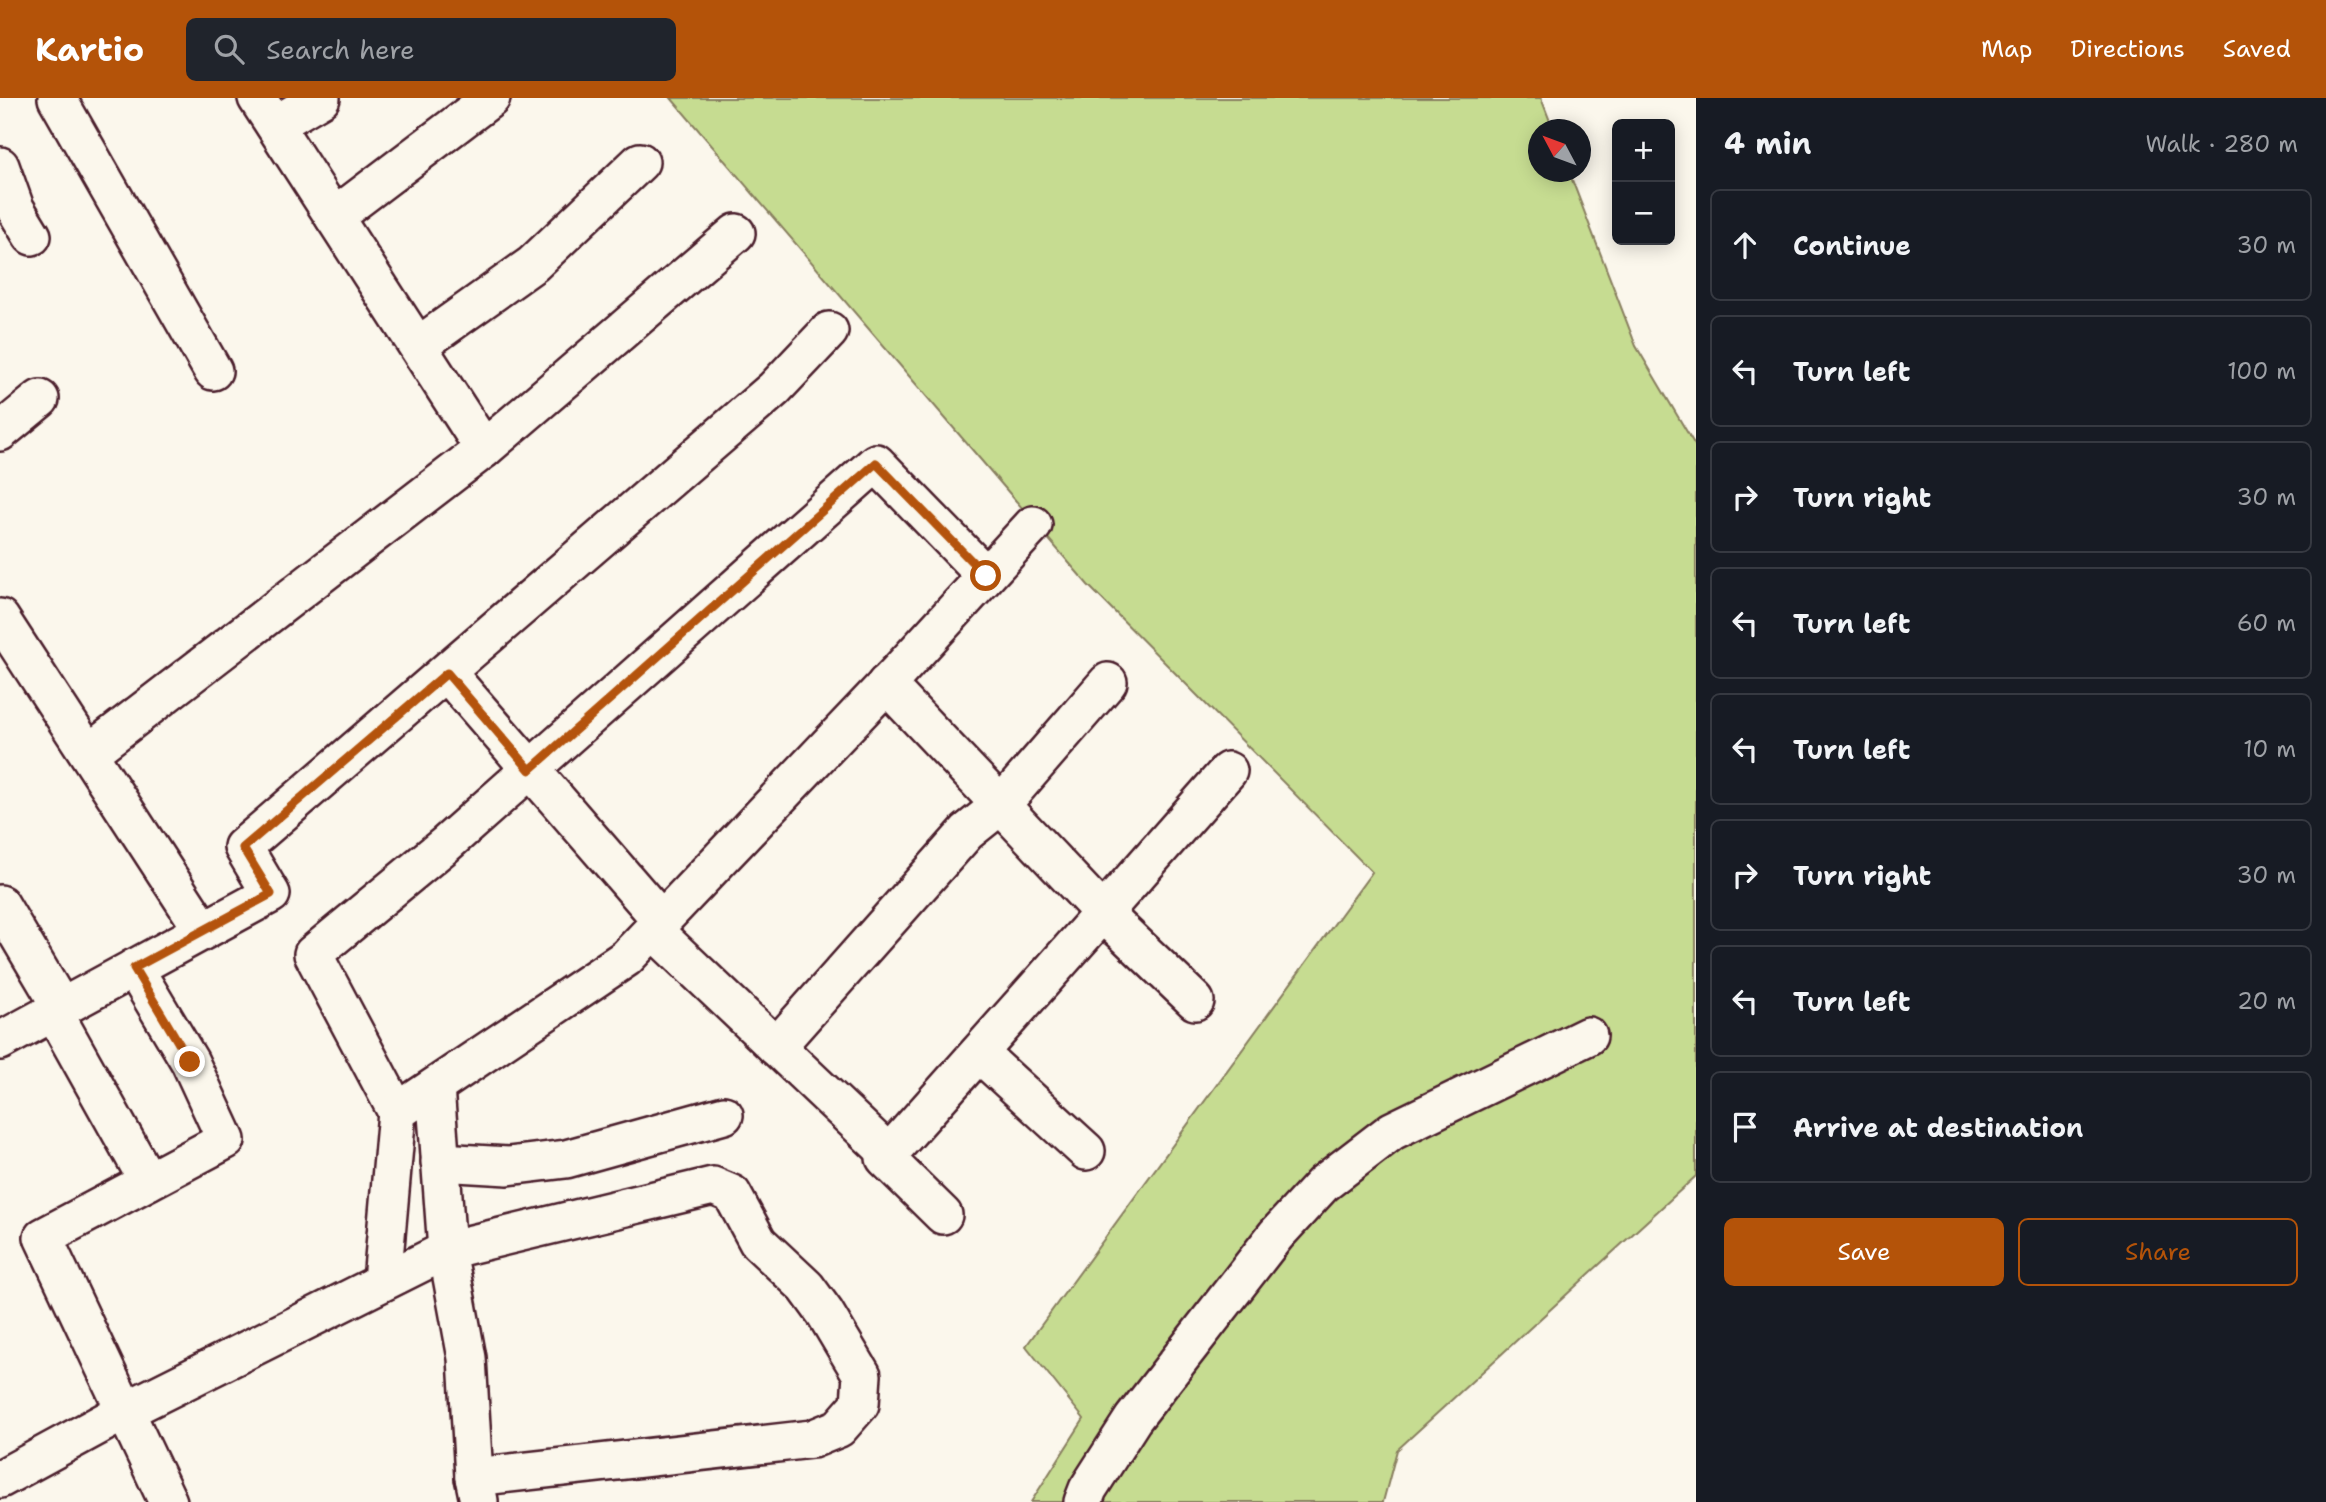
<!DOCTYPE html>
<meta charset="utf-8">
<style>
body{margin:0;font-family:"Shantell Sans",sans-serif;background:#20242c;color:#f1f3f6}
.controls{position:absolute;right:21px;top:21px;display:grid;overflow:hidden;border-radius:10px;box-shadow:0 4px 18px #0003}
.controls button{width:63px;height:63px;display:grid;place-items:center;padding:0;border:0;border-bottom:2px solid #363941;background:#171b24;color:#f1f3f6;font:35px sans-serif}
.compass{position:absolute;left:1528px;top:21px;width:63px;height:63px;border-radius:50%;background:#171b24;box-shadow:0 4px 18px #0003;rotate:311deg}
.stop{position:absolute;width:21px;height:21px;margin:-16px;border:5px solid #b45309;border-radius:50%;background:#fff}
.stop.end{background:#b45309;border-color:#fff;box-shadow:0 2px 7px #0008}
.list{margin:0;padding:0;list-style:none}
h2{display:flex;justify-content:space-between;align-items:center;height:91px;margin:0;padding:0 28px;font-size:30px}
h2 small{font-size:23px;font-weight:400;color:#9ea1a6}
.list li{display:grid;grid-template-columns:46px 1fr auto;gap:21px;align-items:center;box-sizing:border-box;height:112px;margin:0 14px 14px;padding:0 14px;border:2px solid #363941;border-radius:10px}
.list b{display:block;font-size:26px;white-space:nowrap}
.list em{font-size:23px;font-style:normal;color:#9ea1a6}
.actions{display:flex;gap:14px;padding:21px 28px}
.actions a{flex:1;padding:16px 0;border:2px solid #b45309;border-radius:10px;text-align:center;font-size:24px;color:#b45309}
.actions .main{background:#b45309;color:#fff}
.icon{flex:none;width:38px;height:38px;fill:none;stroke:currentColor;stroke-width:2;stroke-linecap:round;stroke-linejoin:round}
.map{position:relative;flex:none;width:1696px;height:1404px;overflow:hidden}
header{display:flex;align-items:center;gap:42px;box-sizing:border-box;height:98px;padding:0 35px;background:#b45309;color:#fff}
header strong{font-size:33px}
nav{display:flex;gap:38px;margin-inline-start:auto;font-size:24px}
.search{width:490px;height:63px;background:#20242c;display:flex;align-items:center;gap:18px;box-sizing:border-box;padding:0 24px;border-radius:10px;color:#9ea1a6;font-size:26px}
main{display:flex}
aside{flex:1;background:#171b24}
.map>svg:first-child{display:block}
.green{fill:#c6dc91;stroke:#887e5e;stroke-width:2}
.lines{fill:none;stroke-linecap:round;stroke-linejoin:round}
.street-casing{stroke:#4a1f2b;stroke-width:42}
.street{stroke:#fbf7ec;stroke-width:37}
.route{stroke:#b45309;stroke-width:9}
</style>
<header>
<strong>Kartio</strong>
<div class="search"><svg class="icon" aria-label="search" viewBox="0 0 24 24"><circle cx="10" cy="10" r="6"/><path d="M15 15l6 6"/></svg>Search here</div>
<nav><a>Map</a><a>Directions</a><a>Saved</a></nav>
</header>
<main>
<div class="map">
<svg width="1696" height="1404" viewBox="0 0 1696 1404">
<rect width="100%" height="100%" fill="#fbf7ec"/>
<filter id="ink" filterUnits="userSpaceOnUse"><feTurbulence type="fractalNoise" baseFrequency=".0143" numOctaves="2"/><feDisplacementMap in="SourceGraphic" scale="14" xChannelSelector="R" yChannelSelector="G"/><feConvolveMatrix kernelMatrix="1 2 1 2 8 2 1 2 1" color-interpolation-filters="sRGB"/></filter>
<g filter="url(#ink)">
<!-- green -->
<polygon class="green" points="671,0 1541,0 1553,31 1538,32 1538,74 1569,74 1636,248 1696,349 1696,1078 1397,1352 1383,1404 1031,1404 1084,1321 1026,1248 1372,774 1088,487"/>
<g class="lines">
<!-- street casing -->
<g class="street-casing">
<g id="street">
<polyline points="57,0 213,273"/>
<polyline points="257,0 484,351"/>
<polyline points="275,27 321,0"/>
<polyline points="0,68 15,110 32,138"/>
<polyline points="334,119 491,0"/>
<polyline points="418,248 533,166 640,64"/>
<polyline points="0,334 40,301"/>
<polyline points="0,520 203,832"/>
<polyline points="447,575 662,823"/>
<polyline points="886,586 1103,815 885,1060 943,1117"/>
<polyline points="89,655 484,351 736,135"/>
<polyline points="0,806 61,909"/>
<polyline points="653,832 889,1056"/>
<polyline points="134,870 190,964 226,1042 43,1139 168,1404"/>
<polyline points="1195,903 1103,815 1228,673"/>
<polyline points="53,913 148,1083"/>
<polyline points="0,943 271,796 243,749 774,291 829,233"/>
<polyline points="776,949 967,734 1002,706 1108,584"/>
<polyline points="979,955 1086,1053"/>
<polyline points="435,989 447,1152 467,1260 474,1379 479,1403"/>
<polyline points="397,1014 313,856 445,747 876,365 986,478"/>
<polyline points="440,1064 508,1068 566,1061 724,1017"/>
<polyline points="382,1183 397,1014 626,860 898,574 1033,427"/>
<polyline points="0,1381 125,1313 447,1152 713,1088 732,1096 758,1144 806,1189 825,1215 862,1277 860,1306 839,1330 812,1341 474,1379"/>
<polyline points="1083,1404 1088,1391 1133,1321 1276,1137 1323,1086 1392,1033 1588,938"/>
</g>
</g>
<!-- street -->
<use href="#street" class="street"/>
</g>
</g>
<g class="lines" filter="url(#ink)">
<!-- route -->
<polyline class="route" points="190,964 134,870 271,796 243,750 447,575 530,672 876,365 986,478"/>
</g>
</svg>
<div class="controls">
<button>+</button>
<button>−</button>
</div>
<svg class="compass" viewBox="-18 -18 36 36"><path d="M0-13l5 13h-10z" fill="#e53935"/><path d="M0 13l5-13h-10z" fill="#9ea1a6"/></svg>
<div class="stop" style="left:986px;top:478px"></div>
<div class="stop end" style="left:190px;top:964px"></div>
</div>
<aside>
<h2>4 min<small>Walk · 280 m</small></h2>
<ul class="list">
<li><svg class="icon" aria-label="ahead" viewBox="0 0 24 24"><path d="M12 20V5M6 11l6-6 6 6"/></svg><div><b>Continue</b></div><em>30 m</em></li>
<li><svg class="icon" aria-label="left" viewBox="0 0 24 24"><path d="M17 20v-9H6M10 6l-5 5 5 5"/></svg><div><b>Turn left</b></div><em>100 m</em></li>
<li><svg class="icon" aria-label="right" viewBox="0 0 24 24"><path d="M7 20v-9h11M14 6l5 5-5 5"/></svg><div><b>Turn right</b></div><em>30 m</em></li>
<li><svg class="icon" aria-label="left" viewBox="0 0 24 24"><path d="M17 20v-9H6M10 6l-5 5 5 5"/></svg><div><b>Turn left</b></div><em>60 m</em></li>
<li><svg class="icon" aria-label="left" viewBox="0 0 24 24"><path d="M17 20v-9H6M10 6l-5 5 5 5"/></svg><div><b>Turn left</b></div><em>10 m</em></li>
<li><svg class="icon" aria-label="right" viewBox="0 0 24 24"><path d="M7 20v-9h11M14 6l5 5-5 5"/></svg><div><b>Turn right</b></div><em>30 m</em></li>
<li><svg class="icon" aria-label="left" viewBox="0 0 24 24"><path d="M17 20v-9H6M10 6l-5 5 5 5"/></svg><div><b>Turn left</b></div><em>20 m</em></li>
<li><svg class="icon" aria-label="arrive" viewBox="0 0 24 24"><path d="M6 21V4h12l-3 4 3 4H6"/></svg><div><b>Arrive at destination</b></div></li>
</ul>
<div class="actions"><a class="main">Save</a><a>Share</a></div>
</aside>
</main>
